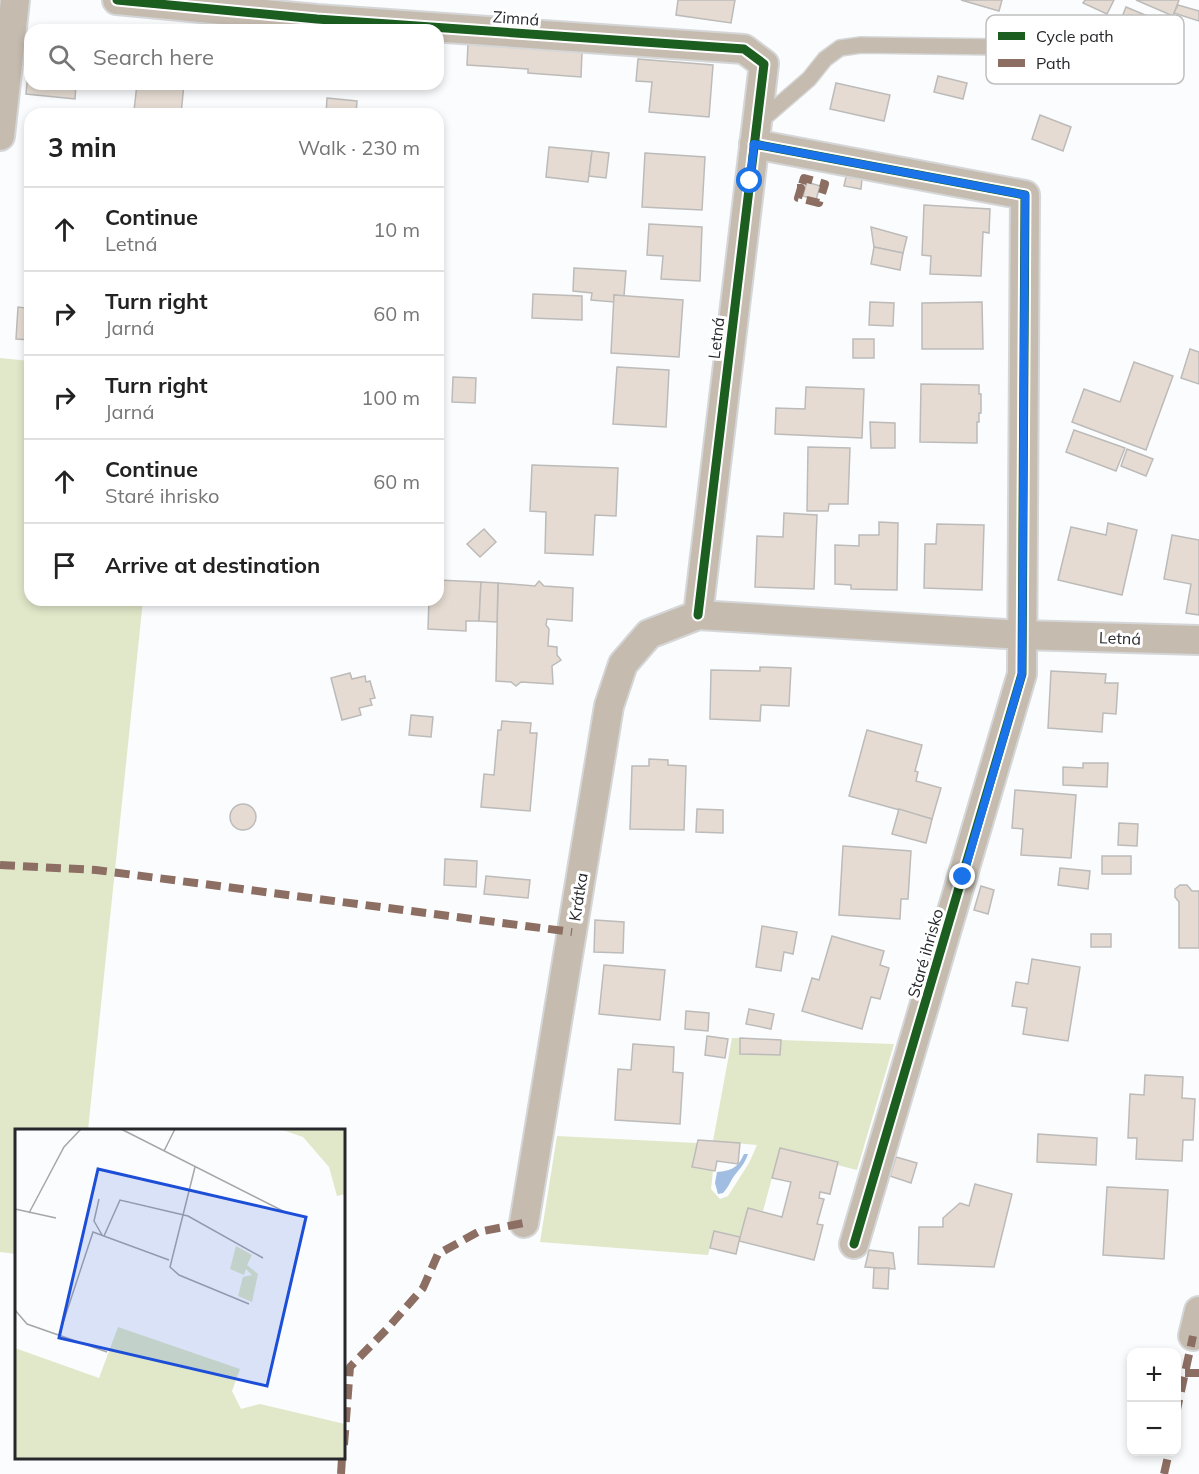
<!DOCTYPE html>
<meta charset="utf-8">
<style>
body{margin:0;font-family:Mulish,sans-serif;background:#f6f6f6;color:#222}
.controls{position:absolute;right:18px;bottom:18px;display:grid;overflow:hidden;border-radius:12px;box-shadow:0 3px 9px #0003}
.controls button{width:54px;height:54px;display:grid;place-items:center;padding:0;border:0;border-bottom:2px solid #e0e0e0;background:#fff;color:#222;font:30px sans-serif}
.stop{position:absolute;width:18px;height:18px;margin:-14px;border:4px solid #1a73e8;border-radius:50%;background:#fff}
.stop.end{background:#1a73e8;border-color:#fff;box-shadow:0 2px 6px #0008}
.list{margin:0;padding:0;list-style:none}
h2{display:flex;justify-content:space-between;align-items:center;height:78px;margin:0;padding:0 24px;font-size:26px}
h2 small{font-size:20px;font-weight:400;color:#767676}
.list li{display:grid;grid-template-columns:39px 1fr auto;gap:18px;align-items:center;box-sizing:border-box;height:84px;padding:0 24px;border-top:2px solid #e0e0e0}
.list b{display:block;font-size:22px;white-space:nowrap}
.list p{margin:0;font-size:20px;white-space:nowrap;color:#767676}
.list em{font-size:20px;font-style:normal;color:#767676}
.icon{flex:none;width:33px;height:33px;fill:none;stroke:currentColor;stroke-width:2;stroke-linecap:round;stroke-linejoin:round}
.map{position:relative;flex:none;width:1199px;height:1474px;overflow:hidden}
.search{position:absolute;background:#fff;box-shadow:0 3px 9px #0003;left:24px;top:24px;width:420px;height:66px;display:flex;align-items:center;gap:15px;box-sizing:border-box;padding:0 21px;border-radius:18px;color:#767676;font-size:22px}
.panel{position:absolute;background:#fff;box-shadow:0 3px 9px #0003;left:24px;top:108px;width:420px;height:498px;border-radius:18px}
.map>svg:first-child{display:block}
.green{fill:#e1e8c9}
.water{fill:#a1bee2}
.building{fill:#e5dbd2;stroke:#bcbbba;stroke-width:1.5}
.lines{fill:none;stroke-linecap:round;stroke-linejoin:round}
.lane-casing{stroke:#d5d6d7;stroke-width:18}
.street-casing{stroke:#d5d6d7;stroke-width:32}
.lane{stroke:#c5bbaf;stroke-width:15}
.street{stroke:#c5bbaf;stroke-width:28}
.quiet{stroke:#8d6e63;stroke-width:8;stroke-dasharray:15 8;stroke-linecap:butt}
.cycleway-casing{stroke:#fff;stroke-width:13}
.cycleway{stroke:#1b5e20;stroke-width:9}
.route{stroke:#1a73e8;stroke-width:8}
.labels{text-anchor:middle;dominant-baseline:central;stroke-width:6;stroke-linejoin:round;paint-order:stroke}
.street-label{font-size:16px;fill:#26272a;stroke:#fff}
.inset-road{fill:none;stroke:#a6a7a9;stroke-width:1.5}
.view{fill:#1d4ed8;fill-opacity:0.15;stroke:#1d4ed8;stroke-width:3}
.inset-edge{fill:none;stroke:#26272a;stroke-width:3}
.key{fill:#fff;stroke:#bebebf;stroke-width:1.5}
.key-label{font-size:16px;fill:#26272a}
</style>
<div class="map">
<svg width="1199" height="1474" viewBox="0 0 1199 1474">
<rect width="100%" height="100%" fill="#fbfcfd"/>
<!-- green -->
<g class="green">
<polygon points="0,358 30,361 30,600 143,600 88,1130 16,1130 16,1254 0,1252"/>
<polygon points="732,1038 740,1038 740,1054 780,1055 781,1040 894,1044 857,1170 837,1165 837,1162 780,1148 763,1211 748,1208 740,1237 710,1247 708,1255 540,1242 557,1136 697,1143 693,1167 713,1171 711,1189 720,1199 728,1196 749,1163 757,1145 713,1141"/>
</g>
<!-- water -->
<path class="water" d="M744,1154H748C744,1165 741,1167 734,1176C730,1182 728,1188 723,1193L718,1194L715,1183L717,1172C732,1171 738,1167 744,1154Z"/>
<!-- building -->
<g class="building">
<polygon points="678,0 735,0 731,23 676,15"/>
<polygon points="961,0 1002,0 999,11"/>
<polygon points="1085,0 1114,0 1107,14 1083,3"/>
<polygon points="1136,0 1179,0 1173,16"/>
<polygon points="1178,5 1199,11 1199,21 1174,13"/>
<polygon points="1126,7 1157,20 1153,31 1122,17"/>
<polygon points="468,44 582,52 581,77 528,73 528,69 467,65"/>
<polygon points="638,59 713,65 709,117 649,112 652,82 636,81"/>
<polygon points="29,60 30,84 76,84 75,99 26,94"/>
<polygon points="938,76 967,83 963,99 934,92"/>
<polygon points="836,83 890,95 884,121 830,109"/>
<polygon points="137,84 184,84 181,114 164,114 134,111"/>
<polygon points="327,98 357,101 356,114 326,114"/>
<polygon points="1040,115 1071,127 1063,151 1032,139"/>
<polygon points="549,147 592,151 588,182 546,177"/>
<polygon points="592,151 609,153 606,178 589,176"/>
<polygon points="645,153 705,157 702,210 642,207"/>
<polygon points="846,177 862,179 861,189 844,186"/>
<polygon points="807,182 820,186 816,200 803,196"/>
<polygon points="924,205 990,209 989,233 983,232 981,276 930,274 931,256 922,255"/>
<polygon points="30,215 30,268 26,267"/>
<polygon points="649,224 702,227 700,281 661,279 663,256 647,255"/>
<polygon points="871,227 907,237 903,253 874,247"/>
<polygon points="874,247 903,253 900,270 871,264"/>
<polygon points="574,268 626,271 624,296 614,295 614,302 591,300 592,293 573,291"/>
<polygon points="27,282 30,282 30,340 16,339 18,307 25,308"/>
<polygon points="533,294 582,296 582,320 532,318"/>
<polygon points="614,295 683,300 679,357 611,353"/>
<polygon points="870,302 894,303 893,326 869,325"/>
<polygon points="982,302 983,349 922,349 922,303"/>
<rect x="853" y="339" width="21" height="19"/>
<polygon points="1190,349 1199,352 1199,384 1181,378"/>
<polygon points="1134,362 1173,376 1146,450 1072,422 1084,389 1120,402"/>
<polygon points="617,367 669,370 666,427 613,424"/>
<polygon points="453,377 476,378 475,403 452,402"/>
<polygon points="921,384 979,385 979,394 981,394 981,413 979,413 979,422 977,422 977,443 920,442"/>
<polygon points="806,387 864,389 862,438 775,434 776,408 805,409"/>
<polygon points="870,422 895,423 895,448 871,448"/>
<polygon points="1074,430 1125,448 1116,471 1066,452"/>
<polygon points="808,447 850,448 848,504 829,504 828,511 807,511"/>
<polygon points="1127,449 1153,459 1146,476 1121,466"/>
<polygon points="532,465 618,468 616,516 595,515 593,555 545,553 546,512 530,511"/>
<polygon points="784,513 817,515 814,589 755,587 757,536 783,537"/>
<polygon points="879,522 898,523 897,590 851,589 851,585 835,584 835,545 859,546 859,535 879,535"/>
<polygon points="1108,523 1137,530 1122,595 1058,580 1071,527 1106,535"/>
<polygon points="937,524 984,525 982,590 924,588 925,544 936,544"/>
<polygon points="484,529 496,542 480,557 467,544"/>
<polygon points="1172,535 1199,540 1199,615 1186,613 1191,584 1164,579"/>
<polygon points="438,580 481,582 479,621 466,621 466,631 428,629 429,600 438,600"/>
<polygon points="539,581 544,586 573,588 572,621 547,619 546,625 549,629 548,646 557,647 557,655 561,660 552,666 553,684 521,682 516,686 511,682 496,681 498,583 535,586"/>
<polygon points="481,582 498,583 497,622 479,621"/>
<polygon points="760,667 791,668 789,706 761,705 760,721 710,719 711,670 760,671"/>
<polygon points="1051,671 1106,674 1105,683 1118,683 1116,714 1103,713 1102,732 1048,728"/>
<polygon points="350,673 352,679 365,676 366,682 370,681 375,698 370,699 372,705 359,708 361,715 342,720 331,678"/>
<polygon points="411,715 433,717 431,737 409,735"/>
<polygon points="502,721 531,723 530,733 537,733 530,811 481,807 484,774 494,775 498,730 501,730"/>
<polygon points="867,730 922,745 915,771 918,772 916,781 941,788 932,819 849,796"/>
<polygon points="649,759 668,760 668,765 686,766 684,830 630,829 632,766 649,766"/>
<polygon points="1083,763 1108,763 1107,787 1063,785 1063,767 1083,768"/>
<polygon points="1015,790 1076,795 1071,858 1021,855 1023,829 1012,828"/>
<circle cx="243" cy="817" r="13"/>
<polygon points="697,809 723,810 723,833 696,832"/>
<polygon points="899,809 932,819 926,843 892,834"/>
<polygon points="1119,823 1138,824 1137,846 1118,845"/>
<polygon points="843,846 911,851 908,899 901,899 900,919 839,915"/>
<rect x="1102" y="856" width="29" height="18"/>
<polygon points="445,859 477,861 476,887 444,885"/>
<polygon points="1060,868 1090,871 1088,889 1058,885"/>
<polygon points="486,876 530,880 528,898 484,894"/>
<polygon points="1180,885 1187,885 1192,891 1199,891 1199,948 1179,948 1179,902 1175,897 1175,889"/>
<polygon points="981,886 994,890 988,914 974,910"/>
<polygon points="595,920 624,922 623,953 594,952"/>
<polygon points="762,926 797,932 793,954 784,952 781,971 756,967"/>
<rect x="1091" y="934" width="20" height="13"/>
<polygon points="832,936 884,951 880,965 889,968 880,999 871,997 862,1029 802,1011 812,978 819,980"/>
<polygon points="1032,959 1080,967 1068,1041 1023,1034 1027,1008 1012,1006 1016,982 1028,984"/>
<polygon points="604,965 665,970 660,1020 599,1014"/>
<polygon points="749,1009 774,1014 771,1029 746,1024"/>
<polygon points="686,1011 709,1013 708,1031 685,1029"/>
<polygon points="707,1036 728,1039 725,1058 705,1055"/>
<polygon points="740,1038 781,1040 780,1055 740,1054"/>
<polygon points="633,1044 674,1047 673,1072 683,1073 680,1124 615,1120 618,1069 631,1070"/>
<polygon points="1145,1075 1183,1077 1182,1098 1195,1099 1193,1140 1183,1140 1182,1161 1136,1159 1137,1138 1128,1138 1130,1094 1144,1095"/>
<polygon points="1038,1134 1097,1138 1096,1165 1037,1162"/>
<polygon points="698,1140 740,1143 738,1164 717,1161 715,1171 692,1167"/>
<polygon points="780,1148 838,1162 830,1194 820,1192 819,1198 824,1199 817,1224 823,1225 814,1260 739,1241 748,1208 782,1217 791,1182 772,1178"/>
<polygon points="896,1157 917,1163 911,1183 890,1176"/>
<polygon points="975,1184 1012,1194 994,1267 918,1264 919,1227 943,1227 943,1218 960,1203 969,1206"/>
<polygon points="1107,1187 1168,1190 1164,1259 1103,1255"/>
<polygon points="714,1231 740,1237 736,1254 710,1248"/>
<polygon points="869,1250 893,1253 895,1269 865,1267"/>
<polygon points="874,1268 889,1268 888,1289 873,1288"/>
</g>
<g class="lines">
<!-- lane casing -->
<g class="lane-casing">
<polyline id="lane" points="757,124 809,79 825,59 840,48 861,45 1000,47"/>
</g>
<!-- street casing -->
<g class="street-casing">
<g id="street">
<polyline points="117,0 317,19 744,49 764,64 698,615"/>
<polyline points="0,136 15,0"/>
<polyline points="754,144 1025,195 1022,674 854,1244"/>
<polyline points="524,1223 609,706 623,664 649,634 698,615 1021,635 1199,640"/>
<polyline points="1193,1336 1199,1311"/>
</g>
</g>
<!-- lane -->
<use href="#lane" class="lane"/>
<!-- street -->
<use href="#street" class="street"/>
<!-- quiet -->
<g class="quiet">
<polyline points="797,188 801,188 798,198 819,203 825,184 804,178 801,188"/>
<polyline points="0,865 96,870 572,932"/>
<polyline points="1185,1373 1199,1373"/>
<polyline points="1176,1414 1193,1336"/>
<polyline points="344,1445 350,1367 387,1329 423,1288 438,1254 478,1232 524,1223"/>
<polyline points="341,1474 342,1458"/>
<polyline points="1164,1474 1169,1452"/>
</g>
<!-- cycleway casing -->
<g class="cycleway-casing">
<g id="cycleway">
<polyline points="117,0 317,19 744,49 764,64 698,615"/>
<polyline points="754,144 1025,195 1022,674 854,1244"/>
</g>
</g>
<!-- cycleway -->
<use href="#cycleway" class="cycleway"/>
</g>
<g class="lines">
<!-- route -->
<polyline class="route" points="750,181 754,144 1025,195 1022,674 963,877"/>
</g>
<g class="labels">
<!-- street labels -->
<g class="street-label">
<text transform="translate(516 18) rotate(4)">Zimná</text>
<text transform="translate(716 338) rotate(-83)">Letná</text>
<text transform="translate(1120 638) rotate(2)">Letná</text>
<text transform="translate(578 897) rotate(-81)">Krátka</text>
<text transform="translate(925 953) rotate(-74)">Staré ihrisko</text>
</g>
</g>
<!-- overview -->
<g transform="translate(15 1129)">
<rect width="330" height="330" fill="#fbfcfd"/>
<path d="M265,0H330V65L322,67L314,38L288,8ZM221,117L237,126L232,136L243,145L237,173L223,167L228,148L237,146L231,140L229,146L215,140ZM103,198L225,240L217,262L226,280L245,275L330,295V330H0V219L84,249Z" fill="#e1e8c9"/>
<path class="inset-road" d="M106,0L272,84M149,22L160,0M180,38L155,138L164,146L234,175M84,70L79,92L87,106M0,80L41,89M14,84L49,18L66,0M89,107L105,71L173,87L248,129M0,181L12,195L92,223M44,206L78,103L154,131"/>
<path class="view" d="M83,40L291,88L252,257L44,209Z"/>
<rect width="330" height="330" class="inset-edge"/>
</g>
<!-- legend -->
<rect x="986" y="15" width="198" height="69" rx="9" class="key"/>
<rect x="998" y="32" width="27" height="8" fill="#1b5e20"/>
<rect x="998" y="59" width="27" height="8" fill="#8d6e63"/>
<g class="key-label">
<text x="1036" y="42">Cycle path</text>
<text x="1036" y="69">Path</text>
</g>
</svg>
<div class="controls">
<button>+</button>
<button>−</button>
</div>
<div class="stop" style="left:750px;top:181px"></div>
<div class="stop end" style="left:963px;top:877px"></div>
<div class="search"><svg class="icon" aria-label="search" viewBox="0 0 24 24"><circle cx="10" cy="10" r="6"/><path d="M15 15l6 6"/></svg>Search here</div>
<section class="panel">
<h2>3 min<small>Walk · 230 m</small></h2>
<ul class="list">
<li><svg class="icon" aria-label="ahead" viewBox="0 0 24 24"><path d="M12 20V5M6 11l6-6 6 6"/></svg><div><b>Continue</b><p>Letná</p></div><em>10 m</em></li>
<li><svg class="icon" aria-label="right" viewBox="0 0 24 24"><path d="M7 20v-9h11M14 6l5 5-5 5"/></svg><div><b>Turn right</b><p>Jarná</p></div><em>60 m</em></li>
<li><svg class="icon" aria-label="right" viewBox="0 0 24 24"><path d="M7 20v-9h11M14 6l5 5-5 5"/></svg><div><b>Turn right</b><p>Jarná</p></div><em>100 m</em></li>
<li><svg class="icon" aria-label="ahead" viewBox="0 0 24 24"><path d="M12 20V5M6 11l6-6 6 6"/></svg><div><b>Continue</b><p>Staré ihrisko</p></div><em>60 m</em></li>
<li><svg class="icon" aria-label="arrive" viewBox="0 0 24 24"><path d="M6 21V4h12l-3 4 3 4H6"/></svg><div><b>Arrive at destination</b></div></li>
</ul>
</section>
</div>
